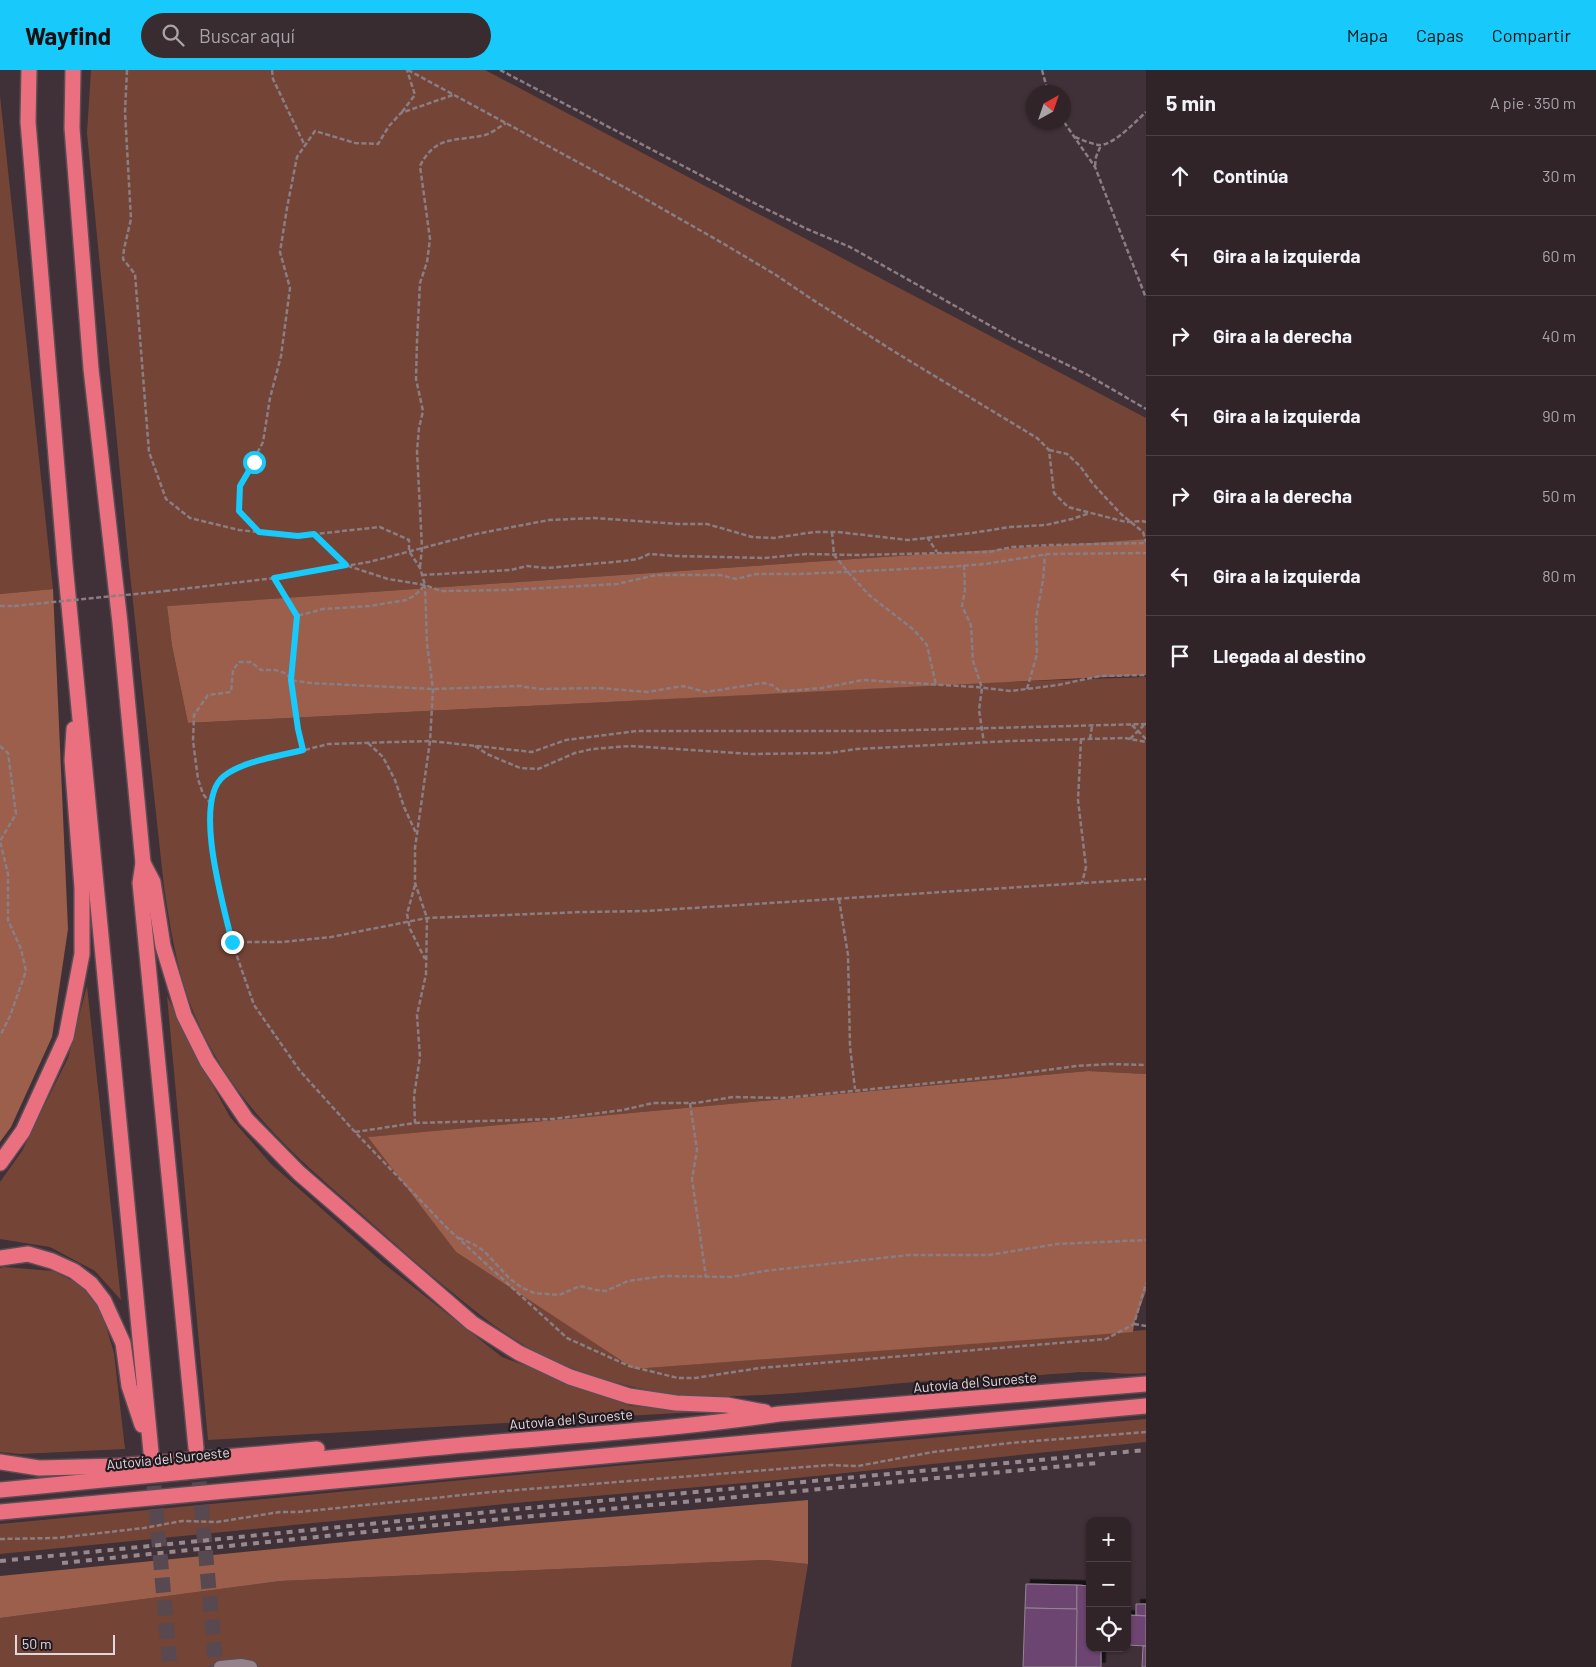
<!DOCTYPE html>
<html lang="es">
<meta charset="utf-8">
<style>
body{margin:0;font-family:Barlow,sans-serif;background:#382c31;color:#f1f3f6}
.controls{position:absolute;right:15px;bottom:15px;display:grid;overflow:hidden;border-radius:10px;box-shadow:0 1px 4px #0004}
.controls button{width:45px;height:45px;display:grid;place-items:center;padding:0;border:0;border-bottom:1px solid #4b4146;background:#302429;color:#f1f3f6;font:25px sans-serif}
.compass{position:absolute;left:1026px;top:15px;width:45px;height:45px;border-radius:50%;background:#302429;box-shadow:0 1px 4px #0004;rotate:40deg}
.scale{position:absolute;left:15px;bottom:12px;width:100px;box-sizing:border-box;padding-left:5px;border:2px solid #e2d7dc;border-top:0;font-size:14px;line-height:18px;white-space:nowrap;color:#e2d7dc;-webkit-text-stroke:4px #221a1e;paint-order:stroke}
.stop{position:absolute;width:15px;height:15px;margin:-11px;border:4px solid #17cafb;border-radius:50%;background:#fff}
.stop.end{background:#17cafb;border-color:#fff;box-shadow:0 1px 5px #0008}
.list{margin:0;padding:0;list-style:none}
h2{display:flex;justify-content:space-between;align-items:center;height:65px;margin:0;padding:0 20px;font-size:21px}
h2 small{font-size:16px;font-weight:400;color:#a8a4a8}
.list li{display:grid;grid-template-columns:32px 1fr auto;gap:15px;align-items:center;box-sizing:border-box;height:80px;padding:0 20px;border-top:1px solid #4b4146}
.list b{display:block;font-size:19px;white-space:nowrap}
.list em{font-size:16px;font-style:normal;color:#a8a4a8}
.icon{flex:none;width:28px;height:28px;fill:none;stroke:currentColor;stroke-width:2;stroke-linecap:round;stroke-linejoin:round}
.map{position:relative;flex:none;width:1146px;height:1597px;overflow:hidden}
header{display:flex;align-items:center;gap:30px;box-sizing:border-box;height:70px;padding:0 25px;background:#17cafb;color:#111}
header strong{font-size:24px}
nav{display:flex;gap:28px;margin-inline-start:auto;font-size:18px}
.search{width:350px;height:45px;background:#382c31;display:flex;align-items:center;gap:12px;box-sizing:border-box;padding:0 18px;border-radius:28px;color:#a8a4a8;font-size:19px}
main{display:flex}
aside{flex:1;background:#302429}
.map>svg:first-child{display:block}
.green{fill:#744536}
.forest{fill:#9b5f4b}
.building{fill:#6d4571;stroke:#938594;filter:url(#shadow)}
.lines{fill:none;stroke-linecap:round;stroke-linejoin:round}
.highway-tunnel{stroke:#584950;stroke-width:15;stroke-dasharray:15 8;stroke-linecap:butt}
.minor-casing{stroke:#5b4d54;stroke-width:15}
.highway-casing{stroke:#5b4d54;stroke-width:18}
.path{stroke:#8a7d83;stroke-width:2.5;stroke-dasharray:5 2.5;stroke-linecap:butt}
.minor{stroke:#95828a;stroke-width:12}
.highway{stroke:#ea6f7f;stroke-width:15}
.rail{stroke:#978a8f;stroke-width:4;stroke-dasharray:6 6;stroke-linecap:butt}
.path-bridge{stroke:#8a7d83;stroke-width:2.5;stroke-dasharray:5 2.5;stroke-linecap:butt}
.route{stroke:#17cafb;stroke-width:6}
.labels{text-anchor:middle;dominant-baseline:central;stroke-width:4.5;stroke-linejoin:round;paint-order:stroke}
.street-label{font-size:14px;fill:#e2d7dc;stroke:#221a1e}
</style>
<header>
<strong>Wayfind</strong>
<div class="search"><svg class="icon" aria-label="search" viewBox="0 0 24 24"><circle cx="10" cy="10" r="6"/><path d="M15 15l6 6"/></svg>Buscar aquí</div>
<nav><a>Mapa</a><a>Capas</a><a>Compartir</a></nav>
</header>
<main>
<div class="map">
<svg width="1146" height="1597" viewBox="0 0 1146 1597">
<defs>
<filter id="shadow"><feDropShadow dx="4.5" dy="-4.5" stdDeviation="0" flood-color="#0009"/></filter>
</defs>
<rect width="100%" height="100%" fill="#403037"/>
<!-- green -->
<g class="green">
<path d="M91,0H485L1146,348V469L167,536L172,576L188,653L1002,612L1146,607V1004L1088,1001L369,1067L456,1182L634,1299L1146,1260V1303C1127,1305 1109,1302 1090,1302C1074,1302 1057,1304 1041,1305C1008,1307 975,1308 942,1310C882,1314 822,1322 762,1325C736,1326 708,1328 682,1325C634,1320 588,1307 545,1286C511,1270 482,1247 453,1223C418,1195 384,1164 350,1134C286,1078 232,1029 197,950C178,908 171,862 164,817L129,495L87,63Z"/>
<polygon points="0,26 53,519 0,524"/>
<polygon points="87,916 121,1230 95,1201 50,1177 0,1169 0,1112 22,1081 68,988"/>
<polygon points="167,926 189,972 230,1047 271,1094 383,1193 502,1287 630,1336 713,1341 208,1370"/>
<polygon points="4,1197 53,1201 81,1215 102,1243 114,1283 125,1379 20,1384 0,1382 0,1198"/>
<polygon points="1146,1349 1146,1372 756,1412 526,1432 0,1484 0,1454 548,1402"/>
<polygon points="766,1490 808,1494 791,1597 0,1597 0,1548 280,1511"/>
</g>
<!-- forest -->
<g class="forest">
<polygon points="1146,469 1146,605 188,653 172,576 167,536"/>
<polygon points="53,519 68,859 52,967 11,1057 0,1072 0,524"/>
<polygon points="1088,1001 1146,1004 1146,1221 1134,1254 1133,1262 634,1299 456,1182 368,1067"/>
<polygon points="808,1430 808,1494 766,1490 280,1511 0,1548 0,1506 506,1456"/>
</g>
<!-- building -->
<g class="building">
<polygon points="1026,1514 1077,1515 1077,1539 1025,1538"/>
<polygon points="1077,1515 1090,1516 1090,1578 1101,1578 1101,1597 1076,1597"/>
<polygon points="1136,1534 1146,1534 1146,1546 1136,1545"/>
<polygon points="1025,1538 1077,1539 1076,1597 1023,1597"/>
<polygon points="1127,1545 1146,1546 1146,1576 1127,1575"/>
<polygon points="1143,1576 1146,1576 1146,1597 1142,1597"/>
</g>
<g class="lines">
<!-- highway-tunnel -->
<g class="highway-tunnel">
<polyline points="197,1389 216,1597"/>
<polyline points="152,1393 170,1597"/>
</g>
<!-- minor casing -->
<g class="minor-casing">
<polyline id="minor" points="220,1597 241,1595 251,1597"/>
</g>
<!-- highway casing -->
<g class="highway-casing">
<g id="highway">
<polyline points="29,0 28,52 65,494 151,1382"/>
<polyline points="73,0 72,58 91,299 120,553 143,793 140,813 196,1378"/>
<polyline points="143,793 153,812 163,876 184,945 207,991 246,1049 299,1103 472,1253 519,1283 570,1307 629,1326 676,1333 727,1335 765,1342"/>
<polyline points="0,1093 23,1061 66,967 82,884 82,818 72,690 74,659"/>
<polyline points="0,1188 28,1184 52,1191 74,1201 91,1214 104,1231 123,1273 129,1316 142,1355"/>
<polyline points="0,1392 39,1398 119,1396 317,1379"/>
<path d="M0,1420C144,1407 287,1391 431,1378C547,1367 664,1361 779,1344L1146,1314"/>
<polyline points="0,1442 1146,1336"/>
</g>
</g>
<!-- path -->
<g class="path">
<polyline points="127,0 125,42 131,149 124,179 123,189 135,204 149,382 166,429 190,448 239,460 297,466 380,457 409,470 409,481 420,498 425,515 414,526 406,530 370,536 323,539 297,546"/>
<polyline points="272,0 273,9 305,76"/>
<polyline points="408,0 633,122 724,174 776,205 810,228 895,282 1037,368 1049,380 1054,423 1068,437 1126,452 1142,451 1146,452"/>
<polyline points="500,0 748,130 807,159 850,177 1014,269 1086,304 1146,339"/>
<polyline points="1042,0 1048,22"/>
<polyline points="402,42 415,25 407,0"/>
<polyline points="1064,52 1095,97 1146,228"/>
<path d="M1075,67C1082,70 1090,73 1098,75C1112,77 1136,51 1146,42"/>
<polyline points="1095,96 1096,87 1101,75"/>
<polyline points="1049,380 1067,384 1080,396 1093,414 1121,444 1143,462 1146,472"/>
<polyline points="258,461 239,441 240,416 263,372 270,328 281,286 290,218 280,182 287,138 297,87 315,61 355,73 378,74 389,56 401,43 453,25"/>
<polyline points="832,462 834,485 848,502 869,525 914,560 927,575 936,615"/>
<polyline points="315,465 345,495 388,509 425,515 441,521 507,520 617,514 656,505 720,505 736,509 756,504 800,504 948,497 985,494 1048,484 1146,483"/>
<polyline points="927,467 937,482"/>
<polyline points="964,495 965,520 962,536 971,555 973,591 982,618 979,640 984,673"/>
<path d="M420,497L422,478L417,381L419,358L423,341L416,309L417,271L420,213L427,192L430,169L420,96C436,64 456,72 485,65C492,63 499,57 506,53"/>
<polyline points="422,505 511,500 527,496 547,498 624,491 638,489 649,484 676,486 764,488 806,484 857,485 989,482 1012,477 1051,475 1146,473"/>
<polyline points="275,508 297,546 291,610 298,659 303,680"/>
<polyline points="165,521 275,508 369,492 476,464 549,450 594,448 679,454 707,454 752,467 774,468 814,462 838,462 908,470 972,463 1010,457 1046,455 1072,449 1090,443"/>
<polyline points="0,536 14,536"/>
<polyline points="1027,619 1037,584 1036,548 1043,510 1045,485"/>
<polyline points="1146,654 876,661 637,661 566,670 532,682 430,671 328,674 240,697 223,706 214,719 211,734 210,767 215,800 232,872 254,935 300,1001 355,1062 447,1158 567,1268 629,1296 678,1308 695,1308 760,1298 1106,1269 1134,1254 1146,1213"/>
<polyline points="1132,655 1146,669"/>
<polyline points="1081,669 1078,730 1086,797 1082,813"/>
<polyline points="1090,669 1092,656"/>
<polyline points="1130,669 1144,655"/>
<polyline points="368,673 383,687 395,710 404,737 416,763"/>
<polyline points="0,676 8,683 16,744 0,771 8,804 8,850 21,879 26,901 10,946 0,966"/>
<polyline points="475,676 487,684 520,698 538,699 575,683 592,679 630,676 752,684 829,683 857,679 1011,671 1125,668 1146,672"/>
<polyline points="211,734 203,724 198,709 193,671 194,645 208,625 231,622 233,600 239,592 251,592 261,600 276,600 287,604 291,610 310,613 433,619 520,616 539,619 599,618 647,622 683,616 706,622 763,613 772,615 780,621 787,621 822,618 863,610 976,617 1011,621 1058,615 1100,606 1146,605"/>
<polyline points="415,815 407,844 410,859 425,889"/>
<polyline points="839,829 848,885 850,977 855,1019"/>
<polyline points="232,872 281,872 331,867 427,848 583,842 646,841 1146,809"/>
<polyline points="690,1033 697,1080 692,1109 706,1207"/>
<polyline points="415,1053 553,1049 623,1040 653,1033 696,1033 733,1027 783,1028 1003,1006 1076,996 1110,994 1146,995"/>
<polyline points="355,1062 415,1053 414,1026 420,987 417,945 426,904 427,848 415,813 415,778 430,671 433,619 427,574 425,515"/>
<polyline points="459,1168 473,1174 484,1181 510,1209 521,1217 534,1223 559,1225 580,1216 596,1220 606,1221 628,1211 665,1206 731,1207 764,1201 909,1185 989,1185 1057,1174 1146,1170"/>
<polyline points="1134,1254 1146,1256"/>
<polyline points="0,1469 57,1468 144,1458 182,1451 217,1452 280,1442 298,1442 492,1422 830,1395 858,1396 933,1382 1010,1373 1146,1362"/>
</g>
<!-- minor -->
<use href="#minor" class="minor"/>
<!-- highway -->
<use href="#highway" class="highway"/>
<!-- rail -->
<g class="rail">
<polyline points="0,1491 599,1431 1146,1380"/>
<polyline points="62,1493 385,1460 1097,1393"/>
</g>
<!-- path-bridge -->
<polyline class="path-bridge" points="14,536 165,521"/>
</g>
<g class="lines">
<!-- route -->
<path class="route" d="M232,872C224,837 192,731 224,706C243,691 280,686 303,680L298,659L291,610L297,546L274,508L346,495L314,464L298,466L259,462L239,441L240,416L254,392"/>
</g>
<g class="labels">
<!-- street labels -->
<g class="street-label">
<text transform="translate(975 1312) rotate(-5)">Autovía del Suroeste</text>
<text transform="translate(571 1349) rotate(-5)">Autovía del Suroeste</text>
<text transform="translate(168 1388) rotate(-6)">Autovía del Suroeste</text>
</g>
</g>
</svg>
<div class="controls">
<button>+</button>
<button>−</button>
<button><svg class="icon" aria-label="locate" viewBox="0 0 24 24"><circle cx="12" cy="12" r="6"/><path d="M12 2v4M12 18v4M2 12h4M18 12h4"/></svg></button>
</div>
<svg class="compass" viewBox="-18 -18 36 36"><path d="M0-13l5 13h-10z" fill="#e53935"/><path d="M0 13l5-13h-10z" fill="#a8a4a8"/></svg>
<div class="scale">50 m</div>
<div class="stop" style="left:254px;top:392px"></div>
<div class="stop end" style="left:232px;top:872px"></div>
</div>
<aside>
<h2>5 min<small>A pie · 350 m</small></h2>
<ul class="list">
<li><svg class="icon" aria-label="ahead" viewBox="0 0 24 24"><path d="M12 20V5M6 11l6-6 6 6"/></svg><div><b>Continúa</b></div><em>30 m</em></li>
<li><svg class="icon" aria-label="left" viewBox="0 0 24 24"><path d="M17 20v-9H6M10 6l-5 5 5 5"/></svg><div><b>Gira a la izquierda</b></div><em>60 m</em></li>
<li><svg class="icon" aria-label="right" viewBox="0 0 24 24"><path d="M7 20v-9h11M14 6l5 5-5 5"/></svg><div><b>Gira a la derecha</b></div><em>40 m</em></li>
<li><svg class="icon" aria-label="left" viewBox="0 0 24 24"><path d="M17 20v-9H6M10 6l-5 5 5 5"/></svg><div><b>Gira a la izquierda</b></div><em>90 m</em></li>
<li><svg class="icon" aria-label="right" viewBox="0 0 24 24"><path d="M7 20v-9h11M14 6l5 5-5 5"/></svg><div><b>Gira a la derecha</b></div><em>50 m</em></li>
<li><svg class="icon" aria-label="left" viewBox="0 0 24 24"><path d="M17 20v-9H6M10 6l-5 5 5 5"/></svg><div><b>Gira a la izquierda</b></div><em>80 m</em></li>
<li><svg class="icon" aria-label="arrive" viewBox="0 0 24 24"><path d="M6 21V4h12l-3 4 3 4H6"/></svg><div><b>Llegada al destino</b></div></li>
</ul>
</aside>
</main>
